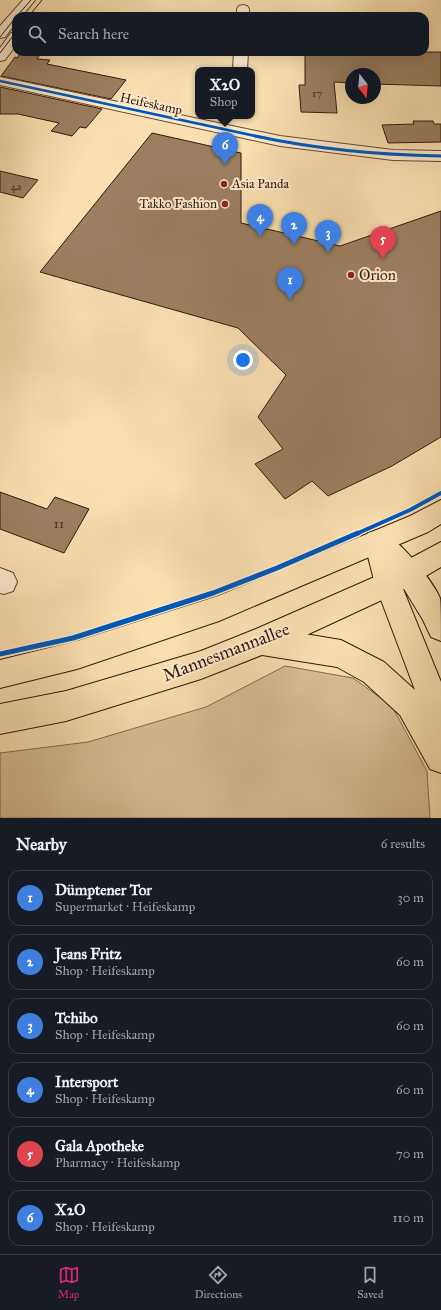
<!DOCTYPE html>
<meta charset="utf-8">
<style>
body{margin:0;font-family:"IM FELL Great Primer",serif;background:#20242c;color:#f1f3f6}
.compass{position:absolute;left:345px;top:68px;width:36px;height:36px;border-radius:50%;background:#171b24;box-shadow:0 4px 16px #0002;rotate:164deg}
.you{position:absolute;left:243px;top:360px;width:14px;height:14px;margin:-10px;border:3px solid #fff;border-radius:50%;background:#1a73e8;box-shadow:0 0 0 6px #1a73e833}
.badge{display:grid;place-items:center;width:26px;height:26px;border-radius:50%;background:#db2777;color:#fff;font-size:13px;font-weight:700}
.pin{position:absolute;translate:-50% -33px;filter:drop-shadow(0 1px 2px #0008)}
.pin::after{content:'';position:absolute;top:21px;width:14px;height:12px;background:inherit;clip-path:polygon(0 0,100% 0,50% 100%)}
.popup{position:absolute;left:195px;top:67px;width:60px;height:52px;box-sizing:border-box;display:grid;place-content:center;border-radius:8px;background:#171b24;filter:drop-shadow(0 1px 3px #0005);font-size:13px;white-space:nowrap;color:#9ea1a6}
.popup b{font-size:15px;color:#f1f3f6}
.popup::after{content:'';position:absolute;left:50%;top:100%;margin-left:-8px;border:8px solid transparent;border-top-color:#171b24}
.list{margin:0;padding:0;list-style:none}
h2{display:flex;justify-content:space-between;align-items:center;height:52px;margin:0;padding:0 16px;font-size:17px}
h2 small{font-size:13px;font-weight:400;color:#9ea1a6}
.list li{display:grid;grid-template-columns:26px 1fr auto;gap:12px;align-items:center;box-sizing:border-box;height:56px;margin:0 8px 8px;padding:0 8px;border:1px solid #363941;border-radius:12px}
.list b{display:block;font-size:15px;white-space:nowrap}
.list p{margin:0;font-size:13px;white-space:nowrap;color:#9ea1a6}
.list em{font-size:13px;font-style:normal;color:#9ea1a6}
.icon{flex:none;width:22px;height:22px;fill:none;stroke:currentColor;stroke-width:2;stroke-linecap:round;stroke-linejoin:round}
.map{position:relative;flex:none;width:441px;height:818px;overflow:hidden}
.search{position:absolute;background:#171b24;box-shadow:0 4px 16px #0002;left:12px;right:12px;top:12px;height:44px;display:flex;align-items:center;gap:10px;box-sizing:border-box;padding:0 14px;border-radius:12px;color:#9ea1a6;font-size:15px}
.sheet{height:436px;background:#171b24}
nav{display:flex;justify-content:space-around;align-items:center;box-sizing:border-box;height:56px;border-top:1px solid #363941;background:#171b24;font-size:11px;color:#9ea1a6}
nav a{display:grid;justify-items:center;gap:2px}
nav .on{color:#db2777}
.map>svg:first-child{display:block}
.green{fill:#d9bd94;stroke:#886a50}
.building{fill:#9c7f61;stroke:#36180c}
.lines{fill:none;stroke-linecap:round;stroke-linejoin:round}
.minor-casing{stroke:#674a35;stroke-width:2}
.major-casing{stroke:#36180c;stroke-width:2}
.highway-casing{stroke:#36180c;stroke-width:2}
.minor{fill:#fceacc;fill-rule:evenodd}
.major{fill:#fadfb0;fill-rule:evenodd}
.highway{fill:#fadfb0;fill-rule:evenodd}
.tram{stroke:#36180c;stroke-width:1}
.cycleway-far3-casing{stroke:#fceacc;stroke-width:4}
.cycleway-far2-casing{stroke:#fceacc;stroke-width:5}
.cycleway-far1-casing{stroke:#fceacc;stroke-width:6}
.cycleway-casing{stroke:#fceacc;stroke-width:8}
.cycleway-far3{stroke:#0057b8;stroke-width:2.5}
.cycleway-far2{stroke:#0057b8;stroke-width:3}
.cycleway-far1{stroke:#0057b8;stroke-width:4}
.cycleway{stroke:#0057b8;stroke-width:5}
.poi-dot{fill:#8f2418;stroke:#fceacc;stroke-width:1.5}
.labels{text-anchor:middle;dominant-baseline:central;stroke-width:4;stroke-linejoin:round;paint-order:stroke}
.far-number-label{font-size:11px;fill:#503221}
.far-street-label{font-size:13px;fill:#36180c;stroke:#fceacc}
.far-poi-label{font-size:13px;fill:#36180c;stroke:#fceacc;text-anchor:start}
.number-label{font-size:13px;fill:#503221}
.poi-label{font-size:15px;fill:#36180c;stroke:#fceacc;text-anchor:start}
.near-street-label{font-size:18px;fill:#36180c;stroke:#fceacc}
</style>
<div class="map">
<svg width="441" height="818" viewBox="0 0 441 818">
<rect width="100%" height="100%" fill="#fadfb0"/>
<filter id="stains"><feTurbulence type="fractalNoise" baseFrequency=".005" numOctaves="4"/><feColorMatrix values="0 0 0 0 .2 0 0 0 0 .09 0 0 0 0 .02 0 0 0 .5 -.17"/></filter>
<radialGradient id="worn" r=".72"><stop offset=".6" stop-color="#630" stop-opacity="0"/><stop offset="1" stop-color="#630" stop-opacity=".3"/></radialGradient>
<!-- green -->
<polygon class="green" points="285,666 353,678 392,706 427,771 430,818 0,818 0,753 88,742 206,707"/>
<!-- building -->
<g class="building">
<polygon points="21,52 42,52 37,59 50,60 47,64 126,80 111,99 1,76 15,57 17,58"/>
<polygon points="305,52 441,52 441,86 375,84 375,74 351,74 351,83 334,82 337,113 301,112 299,85 305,85"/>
<polygon points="0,87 102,109 86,128 80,127 72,136 51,131 59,123 18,114 0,114"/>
<polygon points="413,121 433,121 434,124 441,124 441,142 388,143 382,125 414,124"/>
<polygon points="152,133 241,153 241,223 340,246 441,211 441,437 392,466 328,496 312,481 285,499 255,464 283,449 258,417 286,375 238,328 40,272"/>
<polygon points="0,171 38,180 23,198 0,192"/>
<polygon points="0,492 47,509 55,497 89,509 64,553 0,529"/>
</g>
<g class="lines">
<!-- minor casing -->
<g class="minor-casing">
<g id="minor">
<polygon points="23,0 35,0 22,16 16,16 16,23 5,37 0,38 0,26"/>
<polygon points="243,5 247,6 249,9 249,16 237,16 237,9 239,6"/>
<polygon points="16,32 16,45 5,60 0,61 0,48 11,33"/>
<polygon points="234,52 248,52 247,70 233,70"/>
<polygon points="0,77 280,136 393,150 441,151 441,161 393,160 280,146 0,85"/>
<polygon points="0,568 13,573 17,582 13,591 4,594 0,593"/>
</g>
</g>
<!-- major casing -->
<g class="major-casing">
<g id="major">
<polygon points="441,500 441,524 428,532 219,621 77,669 0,688 0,660 77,641 218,596 410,516"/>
<polygon points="441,542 441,567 397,593 272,651 201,679 66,721 0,734 0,704 66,691 201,651 256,629 379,575"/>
</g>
</g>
<!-- highway casing -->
<g class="highway-casing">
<path id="highway" d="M377,530C396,534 432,580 440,598C441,605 441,632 441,641L431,637L423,620L401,584L441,682V773L430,769L400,715L364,682L337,667L262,655L252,651L248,641L252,631L262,627L341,640L384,662L415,690L375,584L364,541L368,533Z"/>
</g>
<!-- minor -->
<use href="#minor" class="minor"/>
<!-- major -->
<use href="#major" class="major"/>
<!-- highway -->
<use href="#highway" class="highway"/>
<!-- tram -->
<g class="tram">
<polyline points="17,16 31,0"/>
<polyline points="29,16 42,0"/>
<polyline points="0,37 16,17"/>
<polyline points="0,53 16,32"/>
</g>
<!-- cycleway-far3 casing -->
<g class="cycleway-far3-casing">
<polyline id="cycleway-far3" points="0,81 260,137"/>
</g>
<!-- cycleway-far2 casing -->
<g class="cycleway-far2-casing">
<path id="cycleway-far2" d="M255,136C316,149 379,155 441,156"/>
</g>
<!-- cycleway-far1 casing -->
<g class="cycleway-far1-casing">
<polyline id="cycleway-far1" points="356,534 410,510 441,493"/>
</g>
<!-- cycleway casing -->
<g class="cycleway-casing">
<polyline id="cycleway" points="0,654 73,638 213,593 277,568 358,533"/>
</g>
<!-- cycleway-far3 -->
<use href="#cycleway-far3" class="cycleway-far3"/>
<!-- cycleway-far2 -->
<use href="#cycleway-far2" class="cycleway-far2"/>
<!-- cycleway-far1 -->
<use href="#cycleway-far1" class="cycleway-far1"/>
<!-- cycleway -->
<use href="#cycleway" class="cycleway"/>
</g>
<!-- markers -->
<g class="poi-dot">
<circle cx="224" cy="184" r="4"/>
<circle cx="225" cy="204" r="4"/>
<circle cx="351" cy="275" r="4"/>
</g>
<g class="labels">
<!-- far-number labels -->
<g class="far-number-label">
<text x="317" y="93">17</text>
<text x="16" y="186">4a</text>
</g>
<!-- far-street labels -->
<g class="far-street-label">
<text transform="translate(151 104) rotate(12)">Heifeskamp</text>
</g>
<!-- far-poi labels -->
<g class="far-poi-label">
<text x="232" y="184">Asia Panda</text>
<text x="217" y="204" text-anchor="end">Takko Fashion</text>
</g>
<!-- number labels -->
<g class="number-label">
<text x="59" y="524">11</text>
</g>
<!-- poi labels -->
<g class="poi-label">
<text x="359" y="275">Orion</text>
</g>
<!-- near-street labels -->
<g class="near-street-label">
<text transform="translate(226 652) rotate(-21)">Mannesmannallee</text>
</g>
</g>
<rect width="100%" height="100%" filter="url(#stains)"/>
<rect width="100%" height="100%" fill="url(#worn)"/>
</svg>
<svg class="compass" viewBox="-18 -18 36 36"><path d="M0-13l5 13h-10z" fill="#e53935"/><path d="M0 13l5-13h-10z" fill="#9ea1a6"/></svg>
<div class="you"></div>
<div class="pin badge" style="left:290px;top:300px;background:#3f7fe0">1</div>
<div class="pin badge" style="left:294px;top:245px;background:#3f7fe0">2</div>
<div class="pin badge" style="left:328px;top:253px;background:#3f7fe0">3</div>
<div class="pin badge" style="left:260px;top:237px;background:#3f7fe0">4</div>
<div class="pin badge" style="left:383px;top:259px;background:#e0444e">5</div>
<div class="pin badge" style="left:225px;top:165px;background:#3f7fe0">6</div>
<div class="popup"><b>X2O</b>Shop</div>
<div class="search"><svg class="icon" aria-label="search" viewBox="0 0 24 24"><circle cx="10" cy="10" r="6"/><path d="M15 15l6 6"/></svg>Search here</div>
</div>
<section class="sheet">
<h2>Nearby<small>6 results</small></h2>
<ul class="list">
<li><span class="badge" style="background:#3f7fe0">1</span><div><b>Dümptener Tor</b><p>Supermarket · Heifeskamp</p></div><em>30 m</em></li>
<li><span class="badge" style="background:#3f7fe0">2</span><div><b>Jeans Fritz</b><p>Shop · Heifeskamp</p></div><em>60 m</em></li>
<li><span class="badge" style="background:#3f7fe0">3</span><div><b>Tchibo</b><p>Shop · Heifeskamp</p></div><em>60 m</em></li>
<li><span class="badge" style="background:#3f7fe0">4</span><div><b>Intersport</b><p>Shop · Heifeskamp</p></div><em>60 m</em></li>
<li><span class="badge" style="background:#e0444e">5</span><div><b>Gala Apotheke</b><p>Pharmacy · Heifeskamp</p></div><em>70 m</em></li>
<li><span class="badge" style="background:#3f7fe0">6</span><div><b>X2O</b><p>Shop · Heifeskamp</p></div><em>110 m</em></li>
</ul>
</section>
<nav>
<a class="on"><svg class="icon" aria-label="map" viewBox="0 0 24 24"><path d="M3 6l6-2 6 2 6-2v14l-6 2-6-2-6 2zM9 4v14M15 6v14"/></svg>Map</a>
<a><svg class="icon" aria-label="directions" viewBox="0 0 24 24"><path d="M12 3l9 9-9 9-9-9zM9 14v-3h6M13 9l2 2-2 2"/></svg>Directions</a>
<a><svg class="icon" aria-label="saved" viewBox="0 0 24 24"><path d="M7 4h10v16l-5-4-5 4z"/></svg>Saved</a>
</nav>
